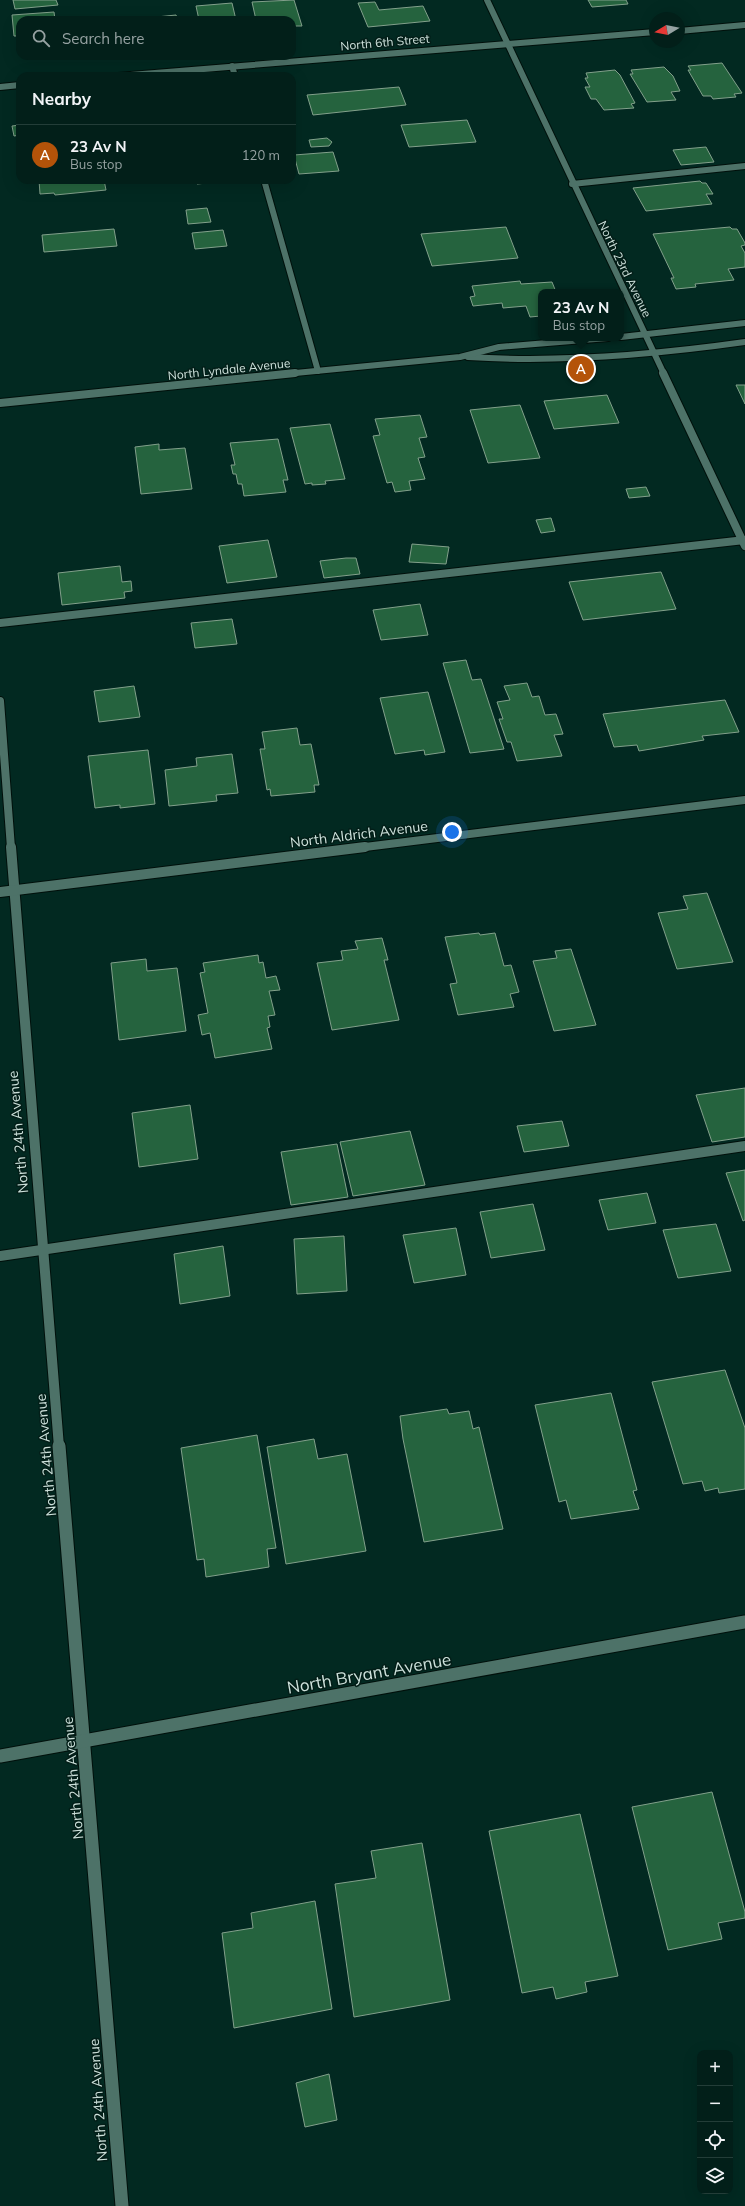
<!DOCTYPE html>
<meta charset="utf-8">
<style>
body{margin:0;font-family:Mulish,sans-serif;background:#0c2722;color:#f1f3f6}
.controls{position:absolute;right:12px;bottom:12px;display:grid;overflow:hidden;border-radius:8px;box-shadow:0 4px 16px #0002}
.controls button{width:36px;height:36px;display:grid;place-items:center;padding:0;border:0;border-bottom:1px solid #233d38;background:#021f19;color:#f1f3f6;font:20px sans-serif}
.compass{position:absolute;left:649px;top:12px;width:36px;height:36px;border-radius:50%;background:#021f19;box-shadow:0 4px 16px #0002;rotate:260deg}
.you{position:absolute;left:452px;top:832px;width:14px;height:14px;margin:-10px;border:3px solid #fff;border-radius:50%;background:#1a73e8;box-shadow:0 0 0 6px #1a73e833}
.badge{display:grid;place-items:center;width:26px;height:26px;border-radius:50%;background:#b45309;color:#fff;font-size:13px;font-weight:700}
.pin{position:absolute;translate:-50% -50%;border:2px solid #fff;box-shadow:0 1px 4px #0006}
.popup{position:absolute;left:538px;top:289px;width:86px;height:52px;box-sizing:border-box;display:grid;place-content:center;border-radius:8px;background:#021f19;filter:drop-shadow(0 1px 3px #0005);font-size:13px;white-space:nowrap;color:#96a2a2}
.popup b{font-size:15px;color:#f1f3f6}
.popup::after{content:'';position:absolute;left:50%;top:100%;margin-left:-8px;border:8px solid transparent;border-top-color:#021f19}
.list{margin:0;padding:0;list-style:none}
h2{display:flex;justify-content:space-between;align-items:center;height:52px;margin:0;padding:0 16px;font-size:17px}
h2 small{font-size:13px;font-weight:400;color:#96a2a2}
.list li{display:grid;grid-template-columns:26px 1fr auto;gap:12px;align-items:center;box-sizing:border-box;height:60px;padding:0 16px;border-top:1px solid #233d38}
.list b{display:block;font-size:15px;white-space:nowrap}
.list p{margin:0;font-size:13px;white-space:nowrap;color:#96a2a2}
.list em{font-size:13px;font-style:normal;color:#96a2a2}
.icon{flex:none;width:22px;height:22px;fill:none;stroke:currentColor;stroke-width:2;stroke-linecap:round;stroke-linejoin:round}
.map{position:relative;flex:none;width:745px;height:2206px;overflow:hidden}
.search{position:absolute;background:#021f19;box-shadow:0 4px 16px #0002;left:16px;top:16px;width:280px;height:44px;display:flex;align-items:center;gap:10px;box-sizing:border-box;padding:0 14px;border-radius:12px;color:#96a2a2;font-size:15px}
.panel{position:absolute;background:#021f19;box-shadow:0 4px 16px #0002;left:16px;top:72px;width:280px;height:112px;border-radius:12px}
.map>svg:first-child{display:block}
.building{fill:#25633e;stroke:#82a08b}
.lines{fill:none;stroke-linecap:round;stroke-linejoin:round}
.lane-far2-casing{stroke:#00100b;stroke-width:8}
.lane-far1-casing{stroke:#00100b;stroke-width:10}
.lane-casing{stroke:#00100b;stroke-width:12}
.street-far3-casing{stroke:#00100b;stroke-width:8}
.street-far2-casing{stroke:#00100b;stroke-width:10}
.street-far1-casing{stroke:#00100b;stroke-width:12}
.street-casing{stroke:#00100b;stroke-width:15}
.secondary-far1-casing{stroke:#00100b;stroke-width:8}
.secondary-casing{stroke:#00100b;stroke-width:10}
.lane-far2{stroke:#4d7268;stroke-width:6}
.lane-far1{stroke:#4d7268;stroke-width:8}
.lane{stroke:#4d7268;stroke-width:10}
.street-far3{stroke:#4d7268;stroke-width:6}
.street-far2{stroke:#4d7268;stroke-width:8}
.street-far1{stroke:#4d7268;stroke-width:10}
.street{stroke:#4d7268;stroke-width:13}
.secondary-far1{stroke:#4d7268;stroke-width:6}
.secondary{stroke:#4d7268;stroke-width:8}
.labels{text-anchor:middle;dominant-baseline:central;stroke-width:3;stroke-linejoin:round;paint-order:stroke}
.far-street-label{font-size:12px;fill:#cde1db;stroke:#031e18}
.street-label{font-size:14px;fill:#cde1db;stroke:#031e18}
.near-street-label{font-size:17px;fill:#cde1db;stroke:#031e18}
</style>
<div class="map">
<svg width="745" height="2206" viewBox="0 0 745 2206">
<rect width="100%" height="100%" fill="#022921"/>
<!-- building -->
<g class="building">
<polygon points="13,0 56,0 58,5 15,9"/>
<polygon points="294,0 302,26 292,26 292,20 256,20 252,2"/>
<polygon points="588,0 626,0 628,4 592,7"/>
<polygon points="375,2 379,10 423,6 430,21 368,27 358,3"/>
<polygon points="232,3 236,20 199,20 196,6"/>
<polygon points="54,12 55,20 20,20 20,36 14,36 12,15"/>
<polygon points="176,15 178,20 127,20"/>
<polygon points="722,63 742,93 734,94 736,97 713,99 711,96 703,96 688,70 691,70 688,66"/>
<polygon points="664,67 673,76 680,91 671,92 676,100 647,102 630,74 633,74 631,70"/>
<polygon points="615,70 620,75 635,103 631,104 634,108 604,110 596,99 591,99 585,87 590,87 585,78 588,78 586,73"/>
<polygon points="399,87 406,105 313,115 307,95"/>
<polygon points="19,117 20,117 20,135 14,136 12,126 20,125"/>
<polygon points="467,120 476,142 409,147 401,125"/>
<polygon points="327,138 332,142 329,146 311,147 309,140"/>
<polygon points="706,147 714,162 681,165 673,150"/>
<polygon points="333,152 339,171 299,174 294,155"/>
<polygon points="39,180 104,180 106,190 55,195 54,193 40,194"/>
<polygon points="196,180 227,180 227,181 197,184"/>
<polygon points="700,181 702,183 706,183 713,194 706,194 712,204 646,211 633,188"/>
<polygon points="207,208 211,222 188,224 186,210"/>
<polygon points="506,227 518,258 432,266 421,234"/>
<polygon points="730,227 732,229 737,229 745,243 745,245 741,246 745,253 745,267 728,269 734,280 695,284 696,287 676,289 671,278 674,278 653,234"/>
<polygon points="114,229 117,246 44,252 42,235"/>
<polygon points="223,230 227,246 195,249 192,233"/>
<polygon points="520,281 521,284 552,282 556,292 541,292 541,316 530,317 526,306 503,308 502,303 473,306 470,297 475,296 472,286"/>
<polygon points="736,385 745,385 745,404"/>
<polygon points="607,395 619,423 554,429 544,401"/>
<polygon points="520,405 540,458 488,463 470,410"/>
<polygon points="420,415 427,437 419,438 425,457 418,458 425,479 409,481 411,490 395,492 392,482 387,483 373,436 380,435 375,419"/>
<polygon points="330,424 345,479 325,481 326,484 312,485 312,483 305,484 290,428"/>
<polygon points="278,439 288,480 283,480 286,492 244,496 242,484 238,484 236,474 233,474 231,465 235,465 230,443"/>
<polygon points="159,444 159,450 185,448 192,489 141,494 135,447"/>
<polygon points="646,487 650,496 629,498 626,489"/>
<polygon points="551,518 555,531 541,533 536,520"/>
<polygon points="268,540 277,577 227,583 219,546"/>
<polygon points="412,544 449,547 446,564 409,562"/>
<polygon points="346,558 356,558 360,574 324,578 320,561"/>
<polygon points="120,566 122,582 131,581 132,591 124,592 125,598 62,605 58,573"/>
<polygon points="661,572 676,609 583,620 569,582"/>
<polygon points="420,604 428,635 381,640 373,610"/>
<polygon points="232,619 237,644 195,648 191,623"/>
<polygon points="466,660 472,680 481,679 504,749 470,753 443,663"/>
<polygon points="527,683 532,697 539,696 545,715 556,714 563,734 554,735 562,756 517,761 511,742 507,742 499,719 503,719 497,702 510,700 504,686"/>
<polygon points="134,686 140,717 99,722 94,691"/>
<polygon points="428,692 445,752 425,755 424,750 395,754 380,698"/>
<polygon points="725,700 739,732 702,736 704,740 639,751 637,745 614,747 603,714"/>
<polygon points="297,728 300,745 311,744 319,785 314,785 315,792 271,796 270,789 267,790 260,749 265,749 262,732"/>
<polygon points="148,750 155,804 120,808 120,805 95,808 88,756"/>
<polygon points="232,754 238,793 216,795 217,801 169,806 165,770 197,766 196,758"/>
<polygon points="707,893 733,962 677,969 658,913 688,909 683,896"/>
<polygon points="479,933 480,935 495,933 504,966 511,965 519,992 510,994 514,1007 458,1015 450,984 457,983 445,937"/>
<polygon points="382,938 388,960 384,960 399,1020 332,1030 317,963 343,960 341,951 358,949 355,941"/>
<polygon points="571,949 596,1025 554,1031 533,961 557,958 555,951"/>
<polygon points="258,955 259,963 263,962 266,978 276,976 280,990 269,991 275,1015 268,1016 270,1027 267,1028 272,1049 215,1058 210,1033 202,1035 198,1015 208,1013 200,973 205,972 203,963"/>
<polygon points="146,959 147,971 177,968 186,1031 119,1040 111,963"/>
<polygon points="745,1088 745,1137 712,1142 696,1095"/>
<polygon points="190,1105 198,1159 139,1167 132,1113"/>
<polygon points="562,1121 569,1146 524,1152 517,1126"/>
<polygon points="410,1131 425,1185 353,1196 340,1142"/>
<polygon points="337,1144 348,1197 291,1205 281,1152"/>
<polygon points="745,1170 745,1220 743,1221 726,1173"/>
<polygon points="647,1193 656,1223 608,1230 599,1200"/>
<polygon points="533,1204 545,1250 491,1258 480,1212"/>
<polygon points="716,1224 731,1271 678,1278 663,1230"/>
<polygon points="456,1228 466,1275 414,1283 403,1235"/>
<polygon points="344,1236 347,1291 297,1294 294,1239"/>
<polygon points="223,1246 230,1296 180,1304 174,1254"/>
<polygon points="725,1370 745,1428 745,1489 719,1493 718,1488 705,1491 702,1481 683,1484 652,1382"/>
<polygon points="611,1393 637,1490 633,1491 639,1509 571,1519 566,1500 559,1502 535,1405"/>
<polygon points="447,1409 449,1414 469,1411 473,1429 479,1427 503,1529 424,1542 403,1439 400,1416"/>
<polygon points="257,1435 276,1548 267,1549 269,1567 206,1577 204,1559 197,1560 181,1448"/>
<polygon points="314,1439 318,1459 347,1454 366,1551 286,1564 267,1447"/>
<polygon points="712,1792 745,1912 745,1918 718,1923 722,1939 668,1950 632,1807"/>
<polygon points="580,1814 618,1976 585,1982 587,1992 556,1999 553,1987 522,1993 489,1831"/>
<polygon points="422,1843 450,2000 354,2017 335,1884 376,1878 371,1851"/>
<polygon points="315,1901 332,2009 234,2028 222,1933 253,1928 251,1913"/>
<polygon points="329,2074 337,2120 305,2127 296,2083"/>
</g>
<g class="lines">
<!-- lane-far2 casing -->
<g class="lane-far2-casing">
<g id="lane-far2">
<polyline points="232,66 235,76"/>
<polyline points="264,180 318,371"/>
<polyline points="572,184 745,166"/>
</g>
</g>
<!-- lane-far1 casing -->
<g class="lane-far1-casing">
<polyline id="lane-far1" points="0,623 745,540"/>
</g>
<!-- lane casing -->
<g class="lane-casing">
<polyline id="lane" points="0,1256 745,1146"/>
</g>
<!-- street-far3 casing -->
<g class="street-far3-casing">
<g id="street-far3">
<polyline points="487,0 664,374"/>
<polyline points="679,31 745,25"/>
<polyline points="118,76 655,32"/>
<polyline points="0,87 20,85"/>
</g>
</g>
<!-- street-far2 casing -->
<g class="street-far2-casing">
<g id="street-far2">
<polyline points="663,373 745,546"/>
<polyline points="0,701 11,848"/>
<polyline points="357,848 745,800"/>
</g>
</g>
<!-- street-far1 casing -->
<g class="street-far1-casing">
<g id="street-far1">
<polyline points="11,847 59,1447"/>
<polyline points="0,892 365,847"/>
</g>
</g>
<!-- street casing -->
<g class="street-casing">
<g id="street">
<polyline points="59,1446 122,2206"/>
<polyline points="0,1756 745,1622"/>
</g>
</g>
<!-- secondary-far1 casing -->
<g class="secondary-far1-casing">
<g id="secondary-far1">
<polyline points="621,337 745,323"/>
<path d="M468,357C561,363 653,355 745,342"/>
<polyline points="285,374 460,357 499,347 608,338"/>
</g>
</g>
<!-- secondary casing -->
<g class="secondary-casing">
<polyline id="secondary" points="0,403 295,373"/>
</g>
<!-- lane-far2 -->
<use href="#lane-far2" class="lane-far2"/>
<!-- lane-far1 -->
<use href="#lane-far1" class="lane-far1"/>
<!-- lane -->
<use href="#lane" class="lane"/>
<!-- street-far3 -->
<use href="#street-far3" class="street-far3"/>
<!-- street-far2 -->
<use href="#street-far2" class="street-far2"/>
<!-- street-far1 -->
<use href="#street-far1" class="street-far1"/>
<!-- street -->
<use href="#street" class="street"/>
<!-- secondary-far1 -->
<use href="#secondary-far1" class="secondary-far1"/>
<!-- secondary -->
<use href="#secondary" class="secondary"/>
</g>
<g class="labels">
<!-- far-street labels -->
<g class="far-street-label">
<text transform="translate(385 42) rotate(-5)">North 6th Street</text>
<text transform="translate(625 269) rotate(64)">North 23rd Avenue</text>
<text transform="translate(229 369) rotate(-6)">North Lyndale Avenue</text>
</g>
<!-- street labels -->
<g class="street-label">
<text transform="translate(359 834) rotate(-7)">North Aldrich Avenue</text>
<text transform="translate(18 1132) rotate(-95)">North 24th Avenue</text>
<text transform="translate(46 1455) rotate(-95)">North 24th Avenue</text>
<text transform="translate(73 1778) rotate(-95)">North 24th Avenue</text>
<text transform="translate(98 2100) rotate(-94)">North 24th Avenue</text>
</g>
<!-- near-street labels -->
<g class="near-street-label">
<text transform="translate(369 1673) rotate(-10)">North Bryant Avenue</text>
</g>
</g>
</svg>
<div class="controls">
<button>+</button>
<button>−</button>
<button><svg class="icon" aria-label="locate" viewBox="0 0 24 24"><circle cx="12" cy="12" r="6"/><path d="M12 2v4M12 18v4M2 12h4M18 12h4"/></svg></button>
<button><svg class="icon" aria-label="layers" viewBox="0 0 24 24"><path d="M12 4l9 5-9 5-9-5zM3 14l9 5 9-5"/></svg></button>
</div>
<svg class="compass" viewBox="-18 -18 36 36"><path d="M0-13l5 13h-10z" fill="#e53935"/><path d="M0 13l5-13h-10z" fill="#96a2a2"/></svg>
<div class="you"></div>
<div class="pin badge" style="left:581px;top:369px">A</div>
<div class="popup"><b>23 Av N</b>Bus stop</div>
<div class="search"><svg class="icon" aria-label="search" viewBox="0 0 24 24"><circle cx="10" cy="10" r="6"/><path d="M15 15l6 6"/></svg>Search here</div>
<section class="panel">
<h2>Nearby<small></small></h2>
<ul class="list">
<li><span class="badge">A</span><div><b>23 Av N</b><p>Bus stop</p></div><em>120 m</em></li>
</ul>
</section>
</div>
